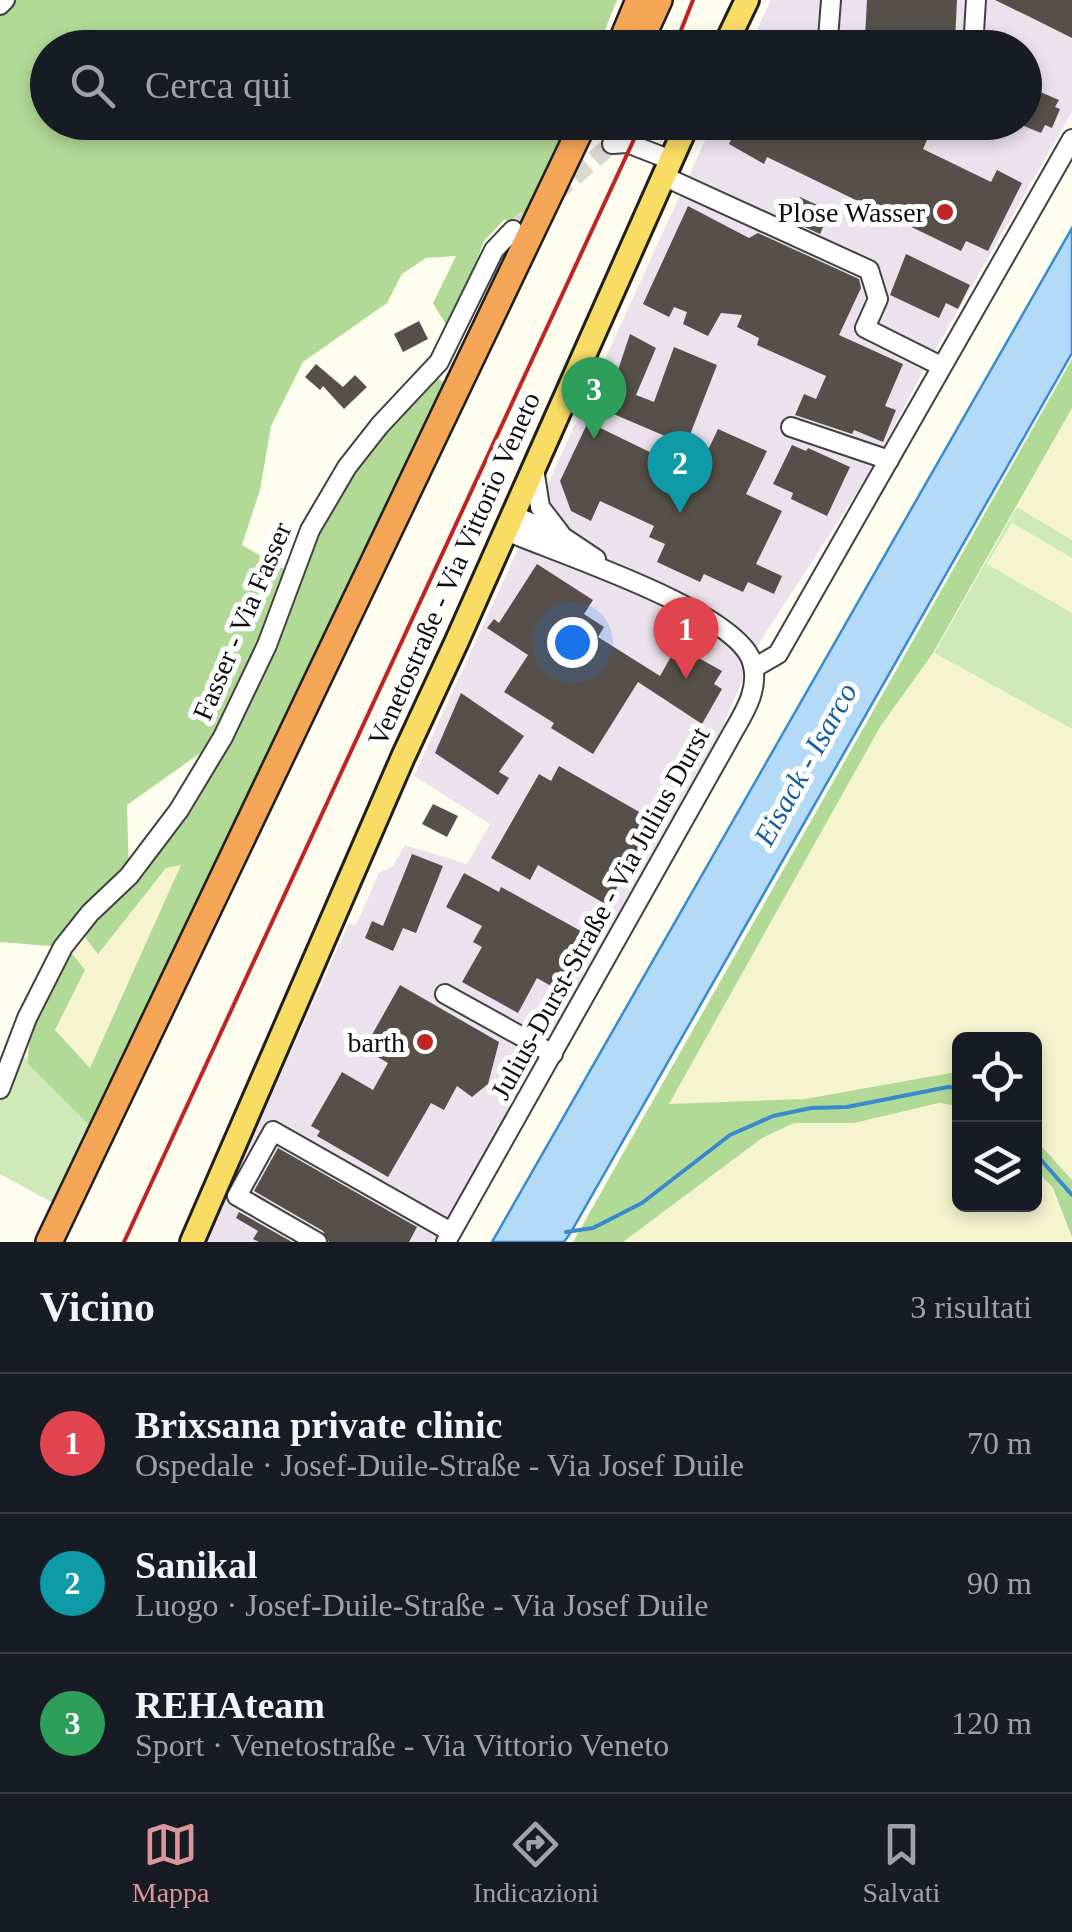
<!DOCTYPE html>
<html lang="it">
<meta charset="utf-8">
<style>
body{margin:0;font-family:Georgia,serif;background:#242831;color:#f1f3f6}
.controls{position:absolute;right:30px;bottom:30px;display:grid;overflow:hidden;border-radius:15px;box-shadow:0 5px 15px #0003}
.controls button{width:90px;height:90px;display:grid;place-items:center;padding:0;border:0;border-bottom:2px solid #363941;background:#171b24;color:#f1f3f6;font:50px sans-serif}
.you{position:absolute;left:572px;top:642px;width:35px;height:35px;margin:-25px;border:8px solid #fff;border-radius:50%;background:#1a73e8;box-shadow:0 0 0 15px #1a73e833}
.badge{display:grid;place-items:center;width:65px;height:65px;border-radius:50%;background:#da9698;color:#fff;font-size:32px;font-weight:700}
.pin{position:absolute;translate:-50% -82px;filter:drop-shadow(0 2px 5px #0008)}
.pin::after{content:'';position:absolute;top:52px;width:35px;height:30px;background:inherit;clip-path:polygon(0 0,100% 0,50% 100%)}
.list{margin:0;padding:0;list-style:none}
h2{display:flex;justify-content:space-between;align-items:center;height:130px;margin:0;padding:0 40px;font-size:42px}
h2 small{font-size:32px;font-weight:400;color:#9ea1a6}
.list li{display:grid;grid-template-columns:65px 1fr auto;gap:30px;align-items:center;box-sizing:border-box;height:140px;padding:0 40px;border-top:2px solid #363941}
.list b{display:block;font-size:38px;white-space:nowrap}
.list p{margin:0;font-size:32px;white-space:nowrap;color:#9ea1a6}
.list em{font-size:32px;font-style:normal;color:#9ea1a6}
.icon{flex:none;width:55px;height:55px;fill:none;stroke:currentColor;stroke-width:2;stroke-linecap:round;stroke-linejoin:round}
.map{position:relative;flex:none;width:1072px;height:1242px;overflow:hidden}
.search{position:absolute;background:#171b24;box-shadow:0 5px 15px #0003;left:30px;right:30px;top:30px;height:110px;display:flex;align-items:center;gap:25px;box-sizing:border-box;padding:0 35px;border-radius:55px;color:#9ea1a6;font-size:38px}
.sheet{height:550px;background:#171b24}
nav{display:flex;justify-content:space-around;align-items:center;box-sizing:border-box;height:140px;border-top:2px solid #363941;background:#171b24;font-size:28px;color:#9ea1a6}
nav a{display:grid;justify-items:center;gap:5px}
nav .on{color:#da9698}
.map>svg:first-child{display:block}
.industrial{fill:#ece2ed}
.farmland{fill:#f5f4cf}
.green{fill:#cfeab8}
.forest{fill:#b2da97;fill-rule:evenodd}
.water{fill:#b3daf7;stroke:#3a8bce;stroke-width:2.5}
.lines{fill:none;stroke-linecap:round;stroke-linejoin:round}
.stream{stroke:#3a8bce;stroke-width:4}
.building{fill:#57504a}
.minor-tunnel{stroke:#dbd9cd;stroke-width:18;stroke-dasharray:18 9;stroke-linecap:butt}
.minor-casing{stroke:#414141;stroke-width:22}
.major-casing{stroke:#1f1f1f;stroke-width:28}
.highway-casing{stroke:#1f1f1f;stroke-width:30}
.minor{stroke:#fff;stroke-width:18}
.major{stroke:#f9dc64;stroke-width:22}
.highway{stroke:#f5a757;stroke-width:25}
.rail{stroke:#bf2525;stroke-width:4}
.poi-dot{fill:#bf2525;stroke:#fff;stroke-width:4}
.labels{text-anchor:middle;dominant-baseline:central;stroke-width:10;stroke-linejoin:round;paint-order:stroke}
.poi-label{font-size:28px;fill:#0e0e0e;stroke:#fff;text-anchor:end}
.street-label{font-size:28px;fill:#0e0e0e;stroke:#fff}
.water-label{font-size:30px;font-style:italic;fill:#165da1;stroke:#fff}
</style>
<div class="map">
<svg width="1072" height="1242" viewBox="0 0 1072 1242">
<rect width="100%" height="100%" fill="#fffdef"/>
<!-- industrial -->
<polygon class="industrial" points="771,0 1072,0 1072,112 922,373 872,469 754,651 689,810 458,1242 205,1242 349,923 356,925 379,873 393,866 405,845 467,864 490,824 414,776 713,123 1024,122 1024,48 749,47"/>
<!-- farmland -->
<g class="farmland">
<polygon points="1072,408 1072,540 1017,507"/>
<polygon points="1012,523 1072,558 1072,613 987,564"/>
<polygon points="933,653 1072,729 1072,1180 1035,1139 1034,1040 960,1040 959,1073 805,1099 668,1105 824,820 880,727"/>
<polygon points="182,864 90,1068 55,1030 85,970 70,951 82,933 98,953 166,868"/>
<polygon points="939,1103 959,1106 960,1204 1034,1204 1035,1169 1053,1188 1072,1242 623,1242 762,1138 794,1123 854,1123"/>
</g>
<!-- green -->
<g class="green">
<polygon points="1017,507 1072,540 1072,558 1012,523 987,564 1072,613 1072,729 934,653"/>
<polygon points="16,1048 90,1126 53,1203 0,1174 0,1091"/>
</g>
<!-- forest -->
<g class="forest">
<path d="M0,0H617L598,47L48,48V122L567,123L518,233L505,219L484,241L450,332L433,303L456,256L426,258L402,274L387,303L303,362L271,426L260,490L242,545L291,573L347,467L430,373L445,383L90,1126L27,1063L32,1017L70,951L85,970L55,1030L90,1068L181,865L166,868L98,954L82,933L63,947L0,942ZM220,739L129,875L127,805Z"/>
<polygon points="1072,359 1072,408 933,653 880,727 669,1104 805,1099 956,1072 959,1073 959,1106 939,1103 854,1123 794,1123 762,1138 623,1242 573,1242"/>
<polygon points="1035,1139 1072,1180 1072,1238 1053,1188 1035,1169"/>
</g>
<!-- water -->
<polygon class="water" points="1072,228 1072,353 571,1232 564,1242 492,1242"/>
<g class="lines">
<!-- stream -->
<g class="stream">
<polyline points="1034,1152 1072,1195"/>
<polyline points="566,1232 593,1228 642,1203 730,1135 773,1116 811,1108 847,1107 948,1087 960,1088"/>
</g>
</g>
<!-- building -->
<g class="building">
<polygon points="867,0 957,0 955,41 865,38"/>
<polygon points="995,0 1072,0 1072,38 1026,15"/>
<polygon points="1024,85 1059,100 1055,107 1060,109 1052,128 1045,125 1041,133 1024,126"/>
<polygon points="740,122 914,122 931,131 923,149 991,182 997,170 1022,183 988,251 966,241 961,251 767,157 764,164 729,144"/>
<polygon points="800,197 830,211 820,234 789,220"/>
<polygon points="688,206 749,238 758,233 859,279 861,288 839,335 903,364 885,406 896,410 883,442 854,430 852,434 795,415 804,394 816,399 826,376 757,345 759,338 737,327 742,315 721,313 708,336 683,324 687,312 674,307 669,317 643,304"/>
<polygon points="906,254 970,285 958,309 946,303 939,318 890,295"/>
<polygon points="419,321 428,339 403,352 394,334"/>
<polygon points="630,334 656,348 636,395 654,402 674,347 717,365 686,445 597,407 618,370"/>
<polygon points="316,364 343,387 355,375 367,387 344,409 323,386 320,390 305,377"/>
<polygon points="588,422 662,458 655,474 689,490 718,429 767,451 746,494 782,511 756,564 782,576 774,594 748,582 743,592 704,574 700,582 657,562 665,544 649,537 654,526 600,501 591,521 571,511 560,481"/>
<polygon points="792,445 806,451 808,448 850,467 827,516 791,499 793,493 773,484"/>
<polygon points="537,564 593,600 584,614 604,627 598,637 660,676 677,646 722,671 714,684 722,689 702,724 638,682 593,754 551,728 554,723 504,692 528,655 487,628 494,619 499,623"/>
<polygon points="461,693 524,736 499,772 509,778 498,795 435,753"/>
<polygon points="559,766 655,821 607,905 538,865 530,880 491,858 539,774 551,781"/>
<polygon points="433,804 458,816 447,837 422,824"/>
<polygon points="412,854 443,866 416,933 403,928 393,951 365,938 372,921 383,926"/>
<polygon points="464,873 499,892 501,887 588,935 558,990 537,978 518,1013 462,982 482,947 473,942 482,926 446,907"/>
<polygon points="400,985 499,1042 488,1084 472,1097 457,1086 444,1110 431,1103 388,1177 317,1136 320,1131 311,1126 342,1072 373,1090 388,1063 364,1049"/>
<polygon points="278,1148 417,1227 409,1242 329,1242 323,1231 254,1191"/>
<polygon points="239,1212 292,1242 259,1242 253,1239 258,1231 236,1218"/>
</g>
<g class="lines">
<!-- minor-tunnel -->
<polyline class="minor-tunnel" points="513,230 612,144"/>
<!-- minor casing -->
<g class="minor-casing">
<g id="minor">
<polyline points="831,0 828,39 840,47 849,48"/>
<polyline points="0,5 5,0"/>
<polyline points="973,48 976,0"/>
<polyline points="612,144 627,143 671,160"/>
<polyline points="663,176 869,270 878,299 865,328 941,366"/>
<polyline points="791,427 889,460"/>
<polyline points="534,468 540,507 560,533"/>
<polyline points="513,515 563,537 596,559"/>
<polyline points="754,668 778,654 1072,139"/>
<polyline points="445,994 553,1054"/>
<polyline points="0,1089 27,1018 63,947 90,913 129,876 179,810 223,737 267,645 310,530 347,467 380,425 439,362 494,250 513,230"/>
<polyline points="317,1242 237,1196 273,1131 451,1232"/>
<path d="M446,1242L728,741C741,717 761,691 752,662C737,611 557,553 506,531"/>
</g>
</g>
<!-- major casing -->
<g class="major-casing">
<g id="major">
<polyline points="724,48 747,0"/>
<polyline points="192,1242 403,757 456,643 688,122"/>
</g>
</g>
<!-- highway casing -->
<g class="highway-casing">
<g id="highway">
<polyline points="619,48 639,0"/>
<polyline points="637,48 659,0"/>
<polyline points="49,1242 584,122"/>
</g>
</g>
<!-- minor -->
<use href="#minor" class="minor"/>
<!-- major -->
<use href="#major" class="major"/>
<!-- highway -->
<use href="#highway" class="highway"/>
<!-- rail -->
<g class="rail">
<polyline points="674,48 693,0"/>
<polyline points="124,1242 642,122"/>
</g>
</g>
<!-- markers -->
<g class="poi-dot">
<circle cx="945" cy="212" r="10"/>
<circle cx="425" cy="1042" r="10"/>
</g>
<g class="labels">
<!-- poi labels -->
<g class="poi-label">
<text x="925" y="212">Plose Wasser</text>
<text x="405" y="1042">barth</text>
</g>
<!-- street labels -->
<g class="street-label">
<text transform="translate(454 569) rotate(-66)">Venetostraße - Via Vittorio Veneto</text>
<text transform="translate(242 621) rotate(-67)">Fasser - Via Fasser</text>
<text transform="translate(600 913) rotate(-61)">Julius-Durst-Straße - Via Julius Durst</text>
</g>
<!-- water labels -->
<g class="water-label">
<text transform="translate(805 764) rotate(-61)">Eisack - Isarco</text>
</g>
</g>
</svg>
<div class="controls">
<button><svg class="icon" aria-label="locate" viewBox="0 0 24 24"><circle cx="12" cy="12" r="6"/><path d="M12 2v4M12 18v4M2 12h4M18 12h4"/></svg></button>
<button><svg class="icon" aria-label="layers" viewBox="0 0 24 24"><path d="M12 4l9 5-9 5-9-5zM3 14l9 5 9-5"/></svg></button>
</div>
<div class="you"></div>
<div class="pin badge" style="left:686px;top:679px;background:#e0444e">1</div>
<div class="pin badge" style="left:680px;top:513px;background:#0f9aa8">2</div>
<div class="pin badge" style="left:594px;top:439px;background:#2e9e5b">3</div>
<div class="search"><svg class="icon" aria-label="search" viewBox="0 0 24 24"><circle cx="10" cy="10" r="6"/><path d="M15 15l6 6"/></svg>Cerca qui</div>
</div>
<section class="sheet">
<h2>Vicino<small>3 risultati</small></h2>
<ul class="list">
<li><span class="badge" style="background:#e0444e">1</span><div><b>Brixsana private clinic</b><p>Ospedale · Josef-Duile-Straße - Via Josef Duile</p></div><em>70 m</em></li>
<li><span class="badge" style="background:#0f9aa8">2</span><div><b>Sanikal</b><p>Luogo · Josef-Duile-Straße - Via Josef Duile</p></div><em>90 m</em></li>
<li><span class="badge" style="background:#2e9e5b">3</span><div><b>REHAteam</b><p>Sport · Venetostraße - Via Vittorio Veneto</p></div><em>120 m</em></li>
</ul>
</section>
<nav>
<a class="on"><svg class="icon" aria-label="map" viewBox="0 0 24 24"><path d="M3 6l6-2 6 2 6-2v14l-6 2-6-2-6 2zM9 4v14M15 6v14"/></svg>Mappa</a>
<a><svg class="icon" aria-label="directions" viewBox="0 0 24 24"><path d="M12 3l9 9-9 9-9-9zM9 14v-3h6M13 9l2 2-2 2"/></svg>Indicazioni</a>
<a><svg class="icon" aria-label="saved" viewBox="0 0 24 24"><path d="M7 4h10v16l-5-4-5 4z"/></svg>Salvati</a>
</nav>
